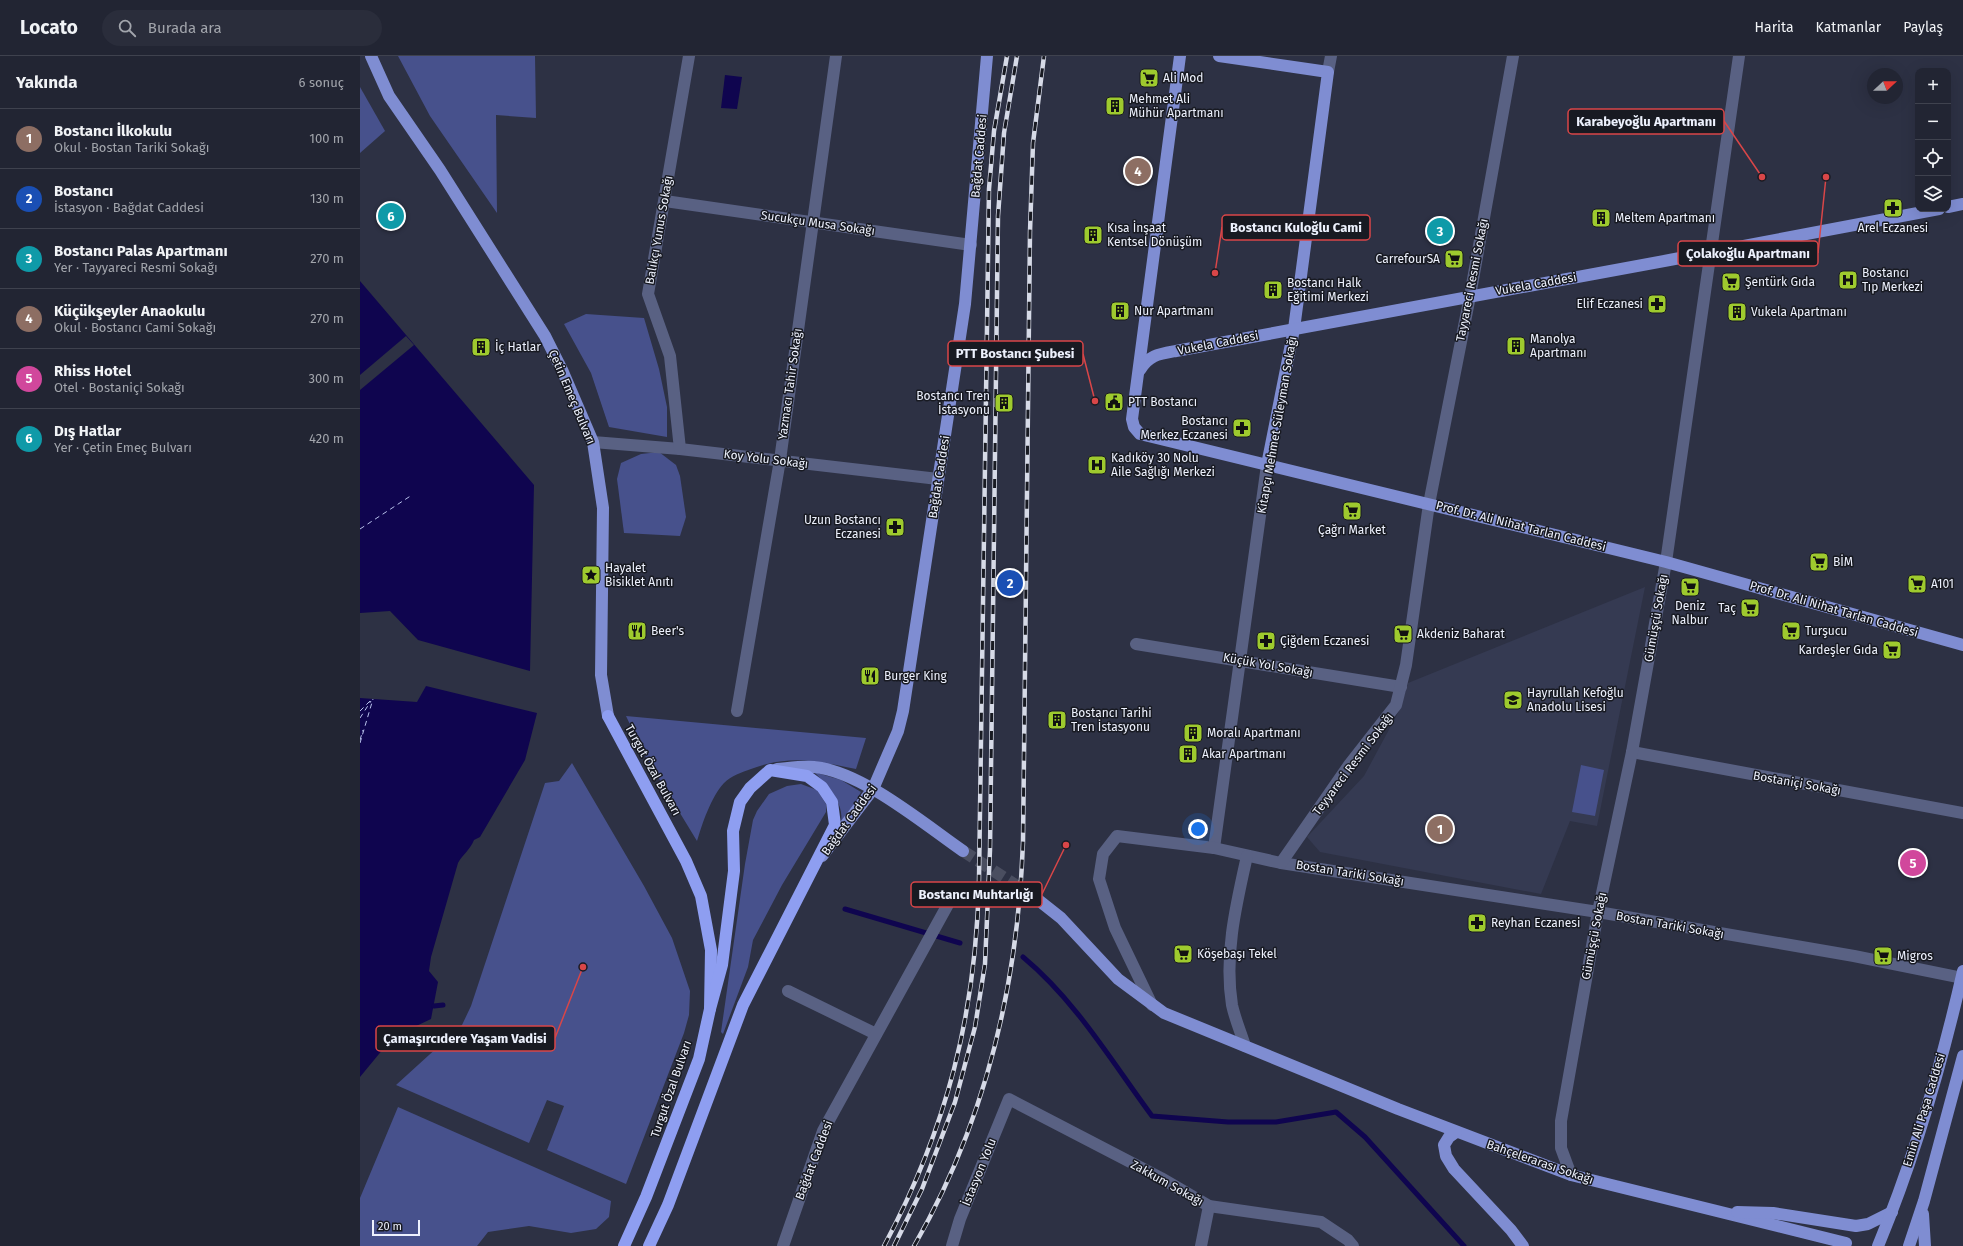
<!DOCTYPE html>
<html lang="tr">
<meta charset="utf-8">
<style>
body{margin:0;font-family:"Fira Sans",sans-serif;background:#2a2d3b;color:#f1f3f6}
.controls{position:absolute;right:12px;top:12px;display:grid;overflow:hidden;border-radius:8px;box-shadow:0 4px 16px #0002}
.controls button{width:36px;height:36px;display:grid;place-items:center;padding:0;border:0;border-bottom:1px solid #3f424e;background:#222533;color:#f1f3f6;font:20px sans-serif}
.compass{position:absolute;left:1507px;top:12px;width:36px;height:36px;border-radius:50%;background:#222533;box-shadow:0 4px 16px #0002;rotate:68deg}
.scale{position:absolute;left:12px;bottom:10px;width:48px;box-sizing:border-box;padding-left:4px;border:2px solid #edf1fd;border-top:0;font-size:11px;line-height:14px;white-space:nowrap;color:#edf1fd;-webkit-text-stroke:3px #181a22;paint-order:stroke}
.you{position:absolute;left:838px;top:773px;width:14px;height:14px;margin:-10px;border:3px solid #fff;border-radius:50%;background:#1a73e8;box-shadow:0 0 0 6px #1a73e833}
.badge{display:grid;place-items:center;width:26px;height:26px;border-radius:50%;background:#1a73e8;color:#fff;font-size:13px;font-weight:700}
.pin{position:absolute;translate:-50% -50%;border:2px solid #fff;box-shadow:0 1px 4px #0006}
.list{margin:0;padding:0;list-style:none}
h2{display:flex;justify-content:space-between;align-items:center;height:52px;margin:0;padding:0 16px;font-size:17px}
h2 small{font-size:13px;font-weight:400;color:#a2a5ac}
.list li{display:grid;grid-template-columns:26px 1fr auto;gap:12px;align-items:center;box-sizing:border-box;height:60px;padding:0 16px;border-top:1px solid #3f424e}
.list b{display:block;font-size:15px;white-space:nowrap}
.list p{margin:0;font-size:13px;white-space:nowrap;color:#a2a5ac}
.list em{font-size:13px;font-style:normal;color:#a2a5ac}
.icon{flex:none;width:22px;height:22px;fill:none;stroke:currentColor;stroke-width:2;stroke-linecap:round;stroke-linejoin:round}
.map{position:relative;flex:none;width:1603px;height:1190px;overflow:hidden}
header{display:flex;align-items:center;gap:24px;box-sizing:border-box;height:56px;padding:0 20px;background:#222533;border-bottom:1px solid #3f424e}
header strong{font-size:19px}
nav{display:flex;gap:22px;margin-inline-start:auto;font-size:14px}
.search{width:280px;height:36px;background:#2a2d3b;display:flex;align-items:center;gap:10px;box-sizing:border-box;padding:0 14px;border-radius:22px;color:#a2a5ac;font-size:15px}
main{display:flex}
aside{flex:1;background:#222533}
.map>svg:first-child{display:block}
.built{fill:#353a52}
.green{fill:#47518c}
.water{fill:#0f054f}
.pier{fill:#2d3144}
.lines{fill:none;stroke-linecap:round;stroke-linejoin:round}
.stream{stroke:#0f054f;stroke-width:5}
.ferry{stroke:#b8c2ec;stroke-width:1;stroke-dasharray:5 4;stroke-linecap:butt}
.major-tunnel{stroke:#4a4e60;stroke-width:12;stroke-dasharray:12 6;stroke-linecap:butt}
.minor{stroke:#596183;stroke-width:12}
.major{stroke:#7f8dd2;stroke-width:12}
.highway{stroke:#8e9ef1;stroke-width:12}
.rail-casing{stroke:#d6dae7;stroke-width:4.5}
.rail{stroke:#181a22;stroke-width:3;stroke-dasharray:9;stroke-linecap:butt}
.labels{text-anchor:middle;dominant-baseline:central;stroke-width:3;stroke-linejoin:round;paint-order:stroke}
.poi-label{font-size:12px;fill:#edf1fd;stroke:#181a22;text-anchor:start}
.street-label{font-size:12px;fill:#edf1fd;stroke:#181a22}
.leader{fill:none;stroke:#d94648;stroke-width:1.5}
.callout-dot{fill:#d94648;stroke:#181a22;stroke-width:1.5}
.callout{fill:#181a22;stroke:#d94648;stroke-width:1.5}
.callout-label{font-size:13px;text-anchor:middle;font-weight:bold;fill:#edf1fd}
</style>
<header>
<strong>Locato</strong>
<div class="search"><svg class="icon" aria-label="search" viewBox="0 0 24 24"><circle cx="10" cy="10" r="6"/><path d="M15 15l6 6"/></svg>Burada ara</div>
<nav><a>Harita</a><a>Katmanlar</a><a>Paylaş</a></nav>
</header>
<main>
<aside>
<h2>Yakında<small>6 sonuç</small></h2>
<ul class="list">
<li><span class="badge" style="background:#8d6e63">1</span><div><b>Bostancı İlkokulu</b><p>Okul · Bostan Tariki Sokağı</p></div><em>100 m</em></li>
<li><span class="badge" style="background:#1a4fb4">2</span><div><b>Bostancı</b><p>İstasyon · Bağdat Caddesi</p></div><em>130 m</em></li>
<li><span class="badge" style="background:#0f9aa8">3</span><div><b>Bostancı Palas Apartmanı</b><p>Yer · Tayyareci Resmi Sokağı</p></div><em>270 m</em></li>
<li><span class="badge" style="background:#8d6e63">4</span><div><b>Küçükşeyler Anaokulu</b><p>Okul · Bostancı Cami Sokağı</p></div><em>270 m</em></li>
<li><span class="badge" style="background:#d1479c">5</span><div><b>Rhiss Hotel</b><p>Otel · Bostaniçi Sokağı</p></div><em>300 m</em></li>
<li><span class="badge" style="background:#0f9aa8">6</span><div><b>Dış Hatlar</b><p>Yer · Çetin Emeç Bulvarı</p></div><em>420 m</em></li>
</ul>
</aside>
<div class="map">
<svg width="1603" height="1190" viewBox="0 0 1603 1190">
<rect width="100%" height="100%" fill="#2d3144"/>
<!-- built -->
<polygon class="built" points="1285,531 1237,770 1210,765 1181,838 960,796 947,781 1004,720 1039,655 1048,627"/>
<!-- green -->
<g class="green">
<polygon points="38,0 175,0 176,62 136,59 137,157 70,60"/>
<polygon points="0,31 25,75 0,97"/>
<polygon points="226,258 284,262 299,313 307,351 307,381 249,371 231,317 204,268"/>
<polygon points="299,396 316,409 320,420 326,461 320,480 264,477 257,423 261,407 281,398"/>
<path d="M266,660L506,682L496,713C455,705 431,698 391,713C382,716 371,720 364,727C351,741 342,768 337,785L284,698Z"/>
<polygon points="212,707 284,830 312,882 330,935 329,959 324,977 266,1128 187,1094 204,1050 187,1044 169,1087 36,1029 102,969 111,950 185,727 199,725"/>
<polygon points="1221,709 1244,714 1235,760 1212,756"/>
<path d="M454,716L481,724L501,736L480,772C487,749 469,731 454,716Z"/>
<polygon points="441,728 457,734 466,748 466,756 422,829 393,884 388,911 363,978 361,976 385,808 393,764 397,755 409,738 427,730"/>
<polygon points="38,1051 251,1145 249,1161 236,1173 211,1177 169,1170 128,1176 117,1190 0,1190 0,1142"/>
</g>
<!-- water -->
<g class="water">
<polygon points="365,19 382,21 377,53 361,52"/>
<polygon points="0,225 174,429 170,615 58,584 30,555 0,557"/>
<path d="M66,630L177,657L165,704L120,781L114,784C110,794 103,798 98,807L71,901L69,915L78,926L71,963L33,981L0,1021V642L57,646Z"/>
</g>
<!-- pier -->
<polygon class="pier" points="46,280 54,289 0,334 0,319"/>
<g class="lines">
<!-- stream -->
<g class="stream">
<polyline points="485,853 600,887"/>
<path d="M663,901C716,945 752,1006 792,1060L868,1066H916L976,1056L1005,1081L1104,1190"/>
<polyline points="74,950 83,949"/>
</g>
<!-- ferry -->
<g class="ferry">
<polyline points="0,473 52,439"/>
<polyline points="0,655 12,643"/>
<polyline points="0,662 11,645"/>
<polyline points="0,684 3,674"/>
<polyline points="0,687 13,643"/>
</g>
<!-- major-tunnel -->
<polyline class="major-tunnel" points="603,795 677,843"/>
<!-- minor -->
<g class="minor">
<polyline points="968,16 971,0"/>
<polyline points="305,145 611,189"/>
<polyline points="233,386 320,393 578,423"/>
<polyline points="320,393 310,300 288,238 329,0"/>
<polyline points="776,588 1041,631"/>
<polyline points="377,655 420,404 476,0"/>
<polyline points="1272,696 1603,757"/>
<polyline points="854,792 907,409"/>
<polyline points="921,807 1238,856 1494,900 1603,922"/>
<polyline points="428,935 516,978"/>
<polyline points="792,949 755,872 739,823 743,798 757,780 854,792 921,807 989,709 1036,649 1046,609 1069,448 1110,240 1153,0"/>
<path d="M885,990C881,977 875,963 872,949C864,899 876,849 887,800"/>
<polyline points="1211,1119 1201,1092 1201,1065 1238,856 1272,696 1306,506 1379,0"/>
<polyline points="423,1190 463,1075 597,832"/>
<polyline points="592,1190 600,1163 649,1043 801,1122 849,1150 961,1166 988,1184 993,1190"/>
<polyline points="841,1190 849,1150"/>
</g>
<!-- major -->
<g class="major">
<polyline points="11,0 29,40 80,114 185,280 203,316 233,386 243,452 241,619 248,660"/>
<polyline points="820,0 772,363 774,371 780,378 1306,506 1603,589"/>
<polyline points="859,0 968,16 934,273 907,409"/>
<polyline points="1588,151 1603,148"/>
<path d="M780,314C789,299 799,298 816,295C1070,248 1325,202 1579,153"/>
<path d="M417,713C429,712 442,710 454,711C501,715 564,768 603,795"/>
<polyline points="462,800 513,733 538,675 543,655 605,248 627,0"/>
<polyline points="677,843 701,862 758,923 804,957 1038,1053 1211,1119 1486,1187"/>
<polyline points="1096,1076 1089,1081 1084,1089 1086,1100 1094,1113 1151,1174 1163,1190"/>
<polyline points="1377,1156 1413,1157 1496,1170 1508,1168 1532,1156"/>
<polyline points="1563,1158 1565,1190"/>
<path d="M1518,1190C1554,1103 1582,1007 1603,915"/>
<polyline points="1549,1190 1564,1145 1603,1000"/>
</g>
<!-- highway -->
<g class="highway">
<polyline points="248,660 326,805 341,840 351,894 350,953 339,1003 286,1141 264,1190"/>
<polyline points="289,1190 308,1149 383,949 475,769 472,746 462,731 447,720 410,714 390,732 380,746 373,775 374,815 362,909 350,953"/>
</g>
<!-- rail casing -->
<g class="rail-casing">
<g id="rail">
<path d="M524,1190C587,1072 616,958 619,824L629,133L634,75L647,0"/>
<polyline points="534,1190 562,1133 595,1046 615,971 625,908 630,794 638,160 644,77 657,0"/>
<path d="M554,1190C625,1067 658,928 663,786L670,176L673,87L684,0"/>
</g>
</g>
<!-- rail -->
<use href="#rail" class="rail"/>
</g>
<!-- icons -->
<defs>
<g id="supermarket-square" transform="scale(1)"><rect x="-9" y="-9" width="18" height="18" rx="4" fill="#9eca2e" stroke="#181a22"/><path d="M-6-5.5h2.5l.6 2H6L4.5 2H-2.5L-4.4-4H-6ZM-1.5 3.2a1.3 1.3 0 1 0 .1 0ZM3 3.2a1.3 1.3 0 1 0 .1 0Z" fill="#111"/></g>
<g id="building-square" transform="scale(1)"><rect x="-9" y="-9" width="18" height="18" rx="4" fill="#9eca2e" stroke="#181a22"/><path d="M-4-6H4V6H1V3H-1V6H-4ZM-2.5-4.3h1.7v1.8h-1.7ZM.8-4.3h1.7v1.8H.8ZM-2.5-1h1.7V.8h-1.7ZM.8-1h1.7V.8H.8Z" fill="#111"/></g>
<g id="pharmacy-square" transform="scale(1)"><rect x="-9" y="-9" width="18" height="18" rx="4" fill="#9eca2e" stroke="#181a22"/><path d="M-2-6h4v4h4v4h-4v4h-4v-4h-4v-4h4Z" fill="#111"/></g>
<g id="hospital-square" transform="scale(1)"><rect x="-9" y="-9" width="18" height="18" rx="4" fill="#9eca2e" stroke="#181a22"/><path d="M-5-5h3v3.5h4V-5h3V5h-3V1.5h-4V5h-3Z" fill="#111"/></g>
<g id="civic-square" transform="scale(1)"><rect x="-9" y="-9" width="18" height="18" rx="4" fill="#9eca2e" stroke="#181a22"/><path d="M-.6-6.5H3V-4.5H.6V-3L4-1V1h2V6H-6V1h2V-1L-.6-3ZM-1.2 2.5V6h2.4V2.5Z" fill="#111"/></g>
<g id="sight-square" transform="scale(1)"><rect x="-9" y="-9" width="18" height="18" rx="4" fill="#9eca2e" stroke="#181a22"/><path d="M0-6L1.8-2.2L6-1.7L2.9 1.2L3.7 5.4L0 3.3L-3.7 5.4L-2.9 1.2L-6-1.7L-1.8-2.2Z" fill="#111"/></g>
<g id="restaurant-square" transform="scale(1)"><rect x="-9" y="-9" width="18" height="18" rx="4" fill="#9eca2e" stroke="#181a22"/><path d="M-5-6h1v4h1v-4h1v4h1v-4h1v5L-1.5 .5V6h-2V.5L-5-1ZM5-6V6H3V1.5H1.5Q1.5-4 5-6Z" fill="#111"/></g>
<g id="school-square" transform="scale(1)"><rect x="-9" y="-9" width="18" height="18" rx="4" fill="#9eca2e" stroke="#181a22"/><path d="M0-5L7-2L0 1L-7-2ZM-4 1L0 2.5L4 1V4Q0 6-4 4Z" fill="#111"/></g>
</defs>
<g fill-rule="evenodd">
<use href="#supermarket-square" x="789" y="22"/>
<use href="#building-square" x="755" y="50"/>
<use href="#pharmacy-square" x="1533" y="152"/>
<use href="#building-square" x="1241" y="162"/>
<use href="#building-square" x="733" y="179"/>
<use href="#supermarket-square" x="1094" y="203"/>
<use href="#hospital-square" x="1488" y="224"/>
<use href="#supermarket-square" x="1371" y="226"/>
<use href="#building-square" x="913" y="234"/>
<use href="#pharmacy-square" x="1297" y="248"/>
<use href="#building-square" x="760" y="255"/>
<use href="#building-square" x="1377" y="256"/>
<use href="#building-square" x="1156" y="290"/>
<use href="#building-square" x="121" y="291"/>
<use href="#civic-square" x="754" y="346"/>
<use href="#building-square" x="644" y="347"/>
<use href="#pharmacy-square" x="882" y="372"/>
<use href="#hospital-square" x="737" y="409"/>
<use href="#supermarket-square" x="992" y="455"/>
<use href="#pharmacy-square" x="535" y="471"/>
<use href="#supermarket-square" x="1459" y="506"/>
<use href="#sight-square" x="231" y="519"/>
<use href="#supermarket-square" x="1557" y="528"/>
<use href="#supermarket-square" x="1330" y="531"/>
<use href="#supermarket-square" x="1390" y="552"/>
<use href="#restaurant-square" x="277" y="575"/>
<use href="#supermarket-square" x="1431" y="575"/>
<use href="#supermarket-square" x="1043" y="578"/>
<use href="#pharmacy-square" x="906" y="585"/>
<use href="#supermarket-square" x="1532" y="594"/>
<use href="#restaurant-square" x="510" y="620"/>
<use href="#school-square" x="1153" y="644"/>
<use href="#building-square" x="697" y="664"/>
<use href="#building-square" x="833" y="677"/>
<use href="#building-square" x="828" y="698"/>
<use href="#pharmacy-square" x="1117" y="867"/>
<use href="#supermarket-square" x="823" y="898"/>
<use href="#supermarket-square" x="1523" y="900"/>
</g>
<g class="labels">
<!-- poi labels -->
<g class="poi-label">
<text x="803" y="22">Ali Mod</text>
<text x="769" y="43">Mehmet Ali<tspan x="769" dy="14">Mühür Apartmanı</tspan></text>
<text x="1255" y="162">Meltem Apartmanı</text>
<text x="747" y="172">Kısa İnşaat<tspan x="747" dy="14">Kentsel Dönüşüm</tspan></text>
<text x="1533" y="172" text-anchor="middle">Arel Eczanesi</text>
<text x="1080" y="203" text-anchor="end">CarrefourSA</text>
<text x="1502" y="217">Bostancı<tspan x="1502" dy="14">Tıp Merkezi</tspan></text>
<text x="1385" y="226">Şentürk Gıda</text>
<text x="927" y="227">Bostancı Halk<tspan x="927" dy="14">Eğitimi Merkezi</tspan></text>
<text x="1283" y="248" text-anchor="end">Elif Eczanesi</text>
<text x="774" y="255">Nur Apartmanı</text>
<text x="1391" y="256">Vukela Apartmanı</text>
<text x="1170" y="283">Manolya<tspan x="1170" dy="14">Apartmanı</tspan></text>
<text x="135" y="291">İç Hatlar</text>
<text x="630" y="340" text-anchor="end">Bostancı Tren<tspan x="630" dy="14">İstasyonu</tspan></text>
<text x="768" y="346">PTT Bostancı</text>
<text x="868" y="365" text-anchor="end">Bostancı<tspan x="868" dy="14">Merkez Eczanesi</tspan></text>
<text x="751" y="402">Kadıköy 30 Nolu<tspan x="751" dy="14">Aile Sağlığı Merkezi</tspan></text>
<text x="521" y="464" text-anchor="end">Uzun Bostancı<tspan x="521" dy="14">Eczanesi</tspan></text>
<text x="992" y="474" text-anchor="middle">Çağrı Market</text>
<text x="1473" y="506">BİM</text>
<text x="245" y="512">Hayalet<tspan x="245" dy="14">Bisiklet Anıtı</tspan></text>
<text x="1571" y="528">A101</text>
<text x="1330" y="550" text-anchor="middle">Deniz<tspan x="1330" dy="14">Nalbur</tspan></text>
<text x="1376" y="552" text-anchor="end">Taç</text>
<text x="291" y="575">Beer's</text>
<text x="1445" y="575">Turşucu</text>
<text x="1057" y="578">Akdeniz Baharat</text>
<text x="920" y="585">Çiğdem Eczanesi</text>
<text x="1518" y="594" text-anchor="end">Kardeşler Gıda</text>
<text x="524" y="620">Burger King</text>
<text x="1167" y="637">Hayrullah Kefoğlu<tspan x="1167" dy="14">Anadolu Lisesi</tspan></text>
<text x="711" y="657">Bostancı Tarihi<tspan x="711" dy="14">Tren İstasyonu</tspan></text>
<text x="847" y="677">Moralı Apartmanı</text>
<text x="842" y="698">Akar Apartmanı</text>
<text x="1131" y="867">Reyhan Eczanesi</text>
<text x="837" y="898">Köşebaşı Tekel</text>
<text x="1537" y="900">Migros</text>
</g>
<!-- street labels -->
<g class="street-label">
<text transform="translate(619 100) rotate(-85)">Bağdat Caddesi</text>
<text transform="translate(458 167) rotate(8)">Sucukçu Musa Sokağı</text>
<text transform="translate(299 174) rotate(-80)">Balıkçı Yunus Sokağı</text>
<text transform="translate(1112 224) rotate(-79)">Tayyareci Resmi Sokağı</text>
<text transform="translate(1176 228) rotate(-10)">Vukela Caddesi</text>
<text transform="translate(858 287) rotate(-11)">Vukela Caddesi</text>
<text transform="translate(430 328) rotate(-82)">Yazmacı Tahir Sokağı</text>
<text transform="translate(212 341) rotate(67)">Çetin Emeç Bulvarı</text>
<text transform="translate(917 369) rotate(-80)">Kitapçı Mehmet Süleyman Sokağı</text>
<text transform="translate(406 403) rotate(7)">Koy Yolu Sokağı</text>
<text transform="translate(579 421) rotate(-81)">Bağdat Caddesi</text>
<text transform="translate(1161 470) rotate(14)">Prof. Dr. Ali Nihat Tarlan Caddesi</text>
<text transform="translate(1474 553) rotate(16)">Prof. Dr. Ali Nihat Tarlan Caddesi</text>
<text transform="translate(1296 562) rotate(-80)">Gümüşçü Sokağı</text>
<text transform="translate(908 609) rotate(10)">Küçük Yol Sokağı</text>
<text transform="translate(993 708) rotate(-53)">Teyyareci Resmi Sokağı</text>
<text transform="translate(293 714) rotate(61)">Turgut Özal Bulvarı</text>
<text transform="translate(1437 727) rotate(10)">Bostaniçi Sokağı</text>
<text transform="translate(489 764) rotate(-54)">Bağdat Caddesi</text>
<text transform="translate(990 817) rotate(9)">Bostan Tariki Sokağı</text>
<text transform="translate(1310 869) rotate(10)">Bostan Tariki Sokağı</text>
<text transform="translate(1234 880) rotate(-79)">Gümüşçü Sokağı</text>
<text transform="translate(311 1033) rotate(-71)">Turgut Özal Bulvarı</text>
<text transform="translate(1564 1054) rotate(-73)">Emin Ali Paşa Caddesi</text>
<text transform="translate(454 1104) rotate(-69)">Bağdat Caddesi</text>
<text transform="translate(1180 1106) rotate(19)">Bahçelerarası Sokağı</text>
<text transform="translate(619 1116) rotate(-68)">İstasyon Yolu</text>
<text transform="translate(807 1127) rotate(29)">Zakkum Sokağı</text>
</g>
</g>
<!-- callouts -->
<path class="leader" d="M1402 121L1364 65M855 217L862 171M1466 121L1458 197M735 345L723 298M706 789L682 838M223 911L195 982"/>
<g class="callout-dot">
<circle cx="1402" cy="121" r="4"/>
<circle cx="855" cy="217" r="4"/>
<circle cx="1466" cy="121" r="4"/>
<circle cx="735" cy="345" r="4"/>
<circle cx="706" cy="789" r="4"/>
<circle cx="223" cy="911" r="4"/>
</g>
<g class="callout">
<rect x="1208" y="53" width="156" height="25" rx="4"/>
<rect x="862" y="159" width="148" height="25" rx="4"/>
<rect x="1318" y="185" width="140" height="25" rx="4"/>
<rect x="588" y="285" width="135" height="25" rx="4"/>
<rect x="551" y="826" width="131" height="25" rx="4"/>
<rect x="16" y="970" width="179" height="25" rx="4"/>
</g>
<g class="callout-label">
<text x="1286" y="70">Karabeyoğlu Apartmanı</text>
<text x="936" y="176">Bostancı Kuloğlu Cami</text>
<text x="1388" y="202">Çolakoğlu Apartmanı</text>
<text x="655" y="302">PTT Bostancı Şubesi</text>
<text x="616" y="843">Bostancı Muhtarlığı</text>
<text x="105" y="987">Çamaşırcıdere Yaşam Vadisi</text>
</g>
</svg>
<div class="controls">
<button>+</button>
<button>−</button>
<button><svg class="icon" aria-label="locate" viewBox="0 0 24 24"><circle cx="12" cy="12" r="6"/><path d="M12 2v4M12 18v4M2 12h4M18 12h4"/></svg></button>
<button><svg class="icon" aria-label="layers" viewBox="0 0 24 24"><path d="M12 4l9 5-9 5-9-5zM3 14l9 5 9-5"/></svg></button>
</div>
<svg class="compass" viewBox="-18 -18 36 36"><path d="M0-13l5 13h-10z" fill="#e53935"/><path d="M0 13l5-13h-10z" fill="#a2a5ac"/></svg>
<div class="scale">20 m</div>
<div class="you"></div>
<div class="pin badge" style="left:1080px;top:773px;background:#8d6e63">1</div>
<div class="pin badge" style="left:650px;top:527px;background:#1a4fb4">2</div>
<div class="pin badge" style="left:1080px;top:175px;background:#0f9aa8">3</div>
<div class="pin badge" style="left:778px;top:115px;background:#8d6e63">4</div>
<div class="pin badge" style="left:1553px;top:807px;background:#d1479c">5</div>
<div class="pin badge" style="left:31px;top:160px;background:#0f9aa8">6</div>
</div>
</main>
